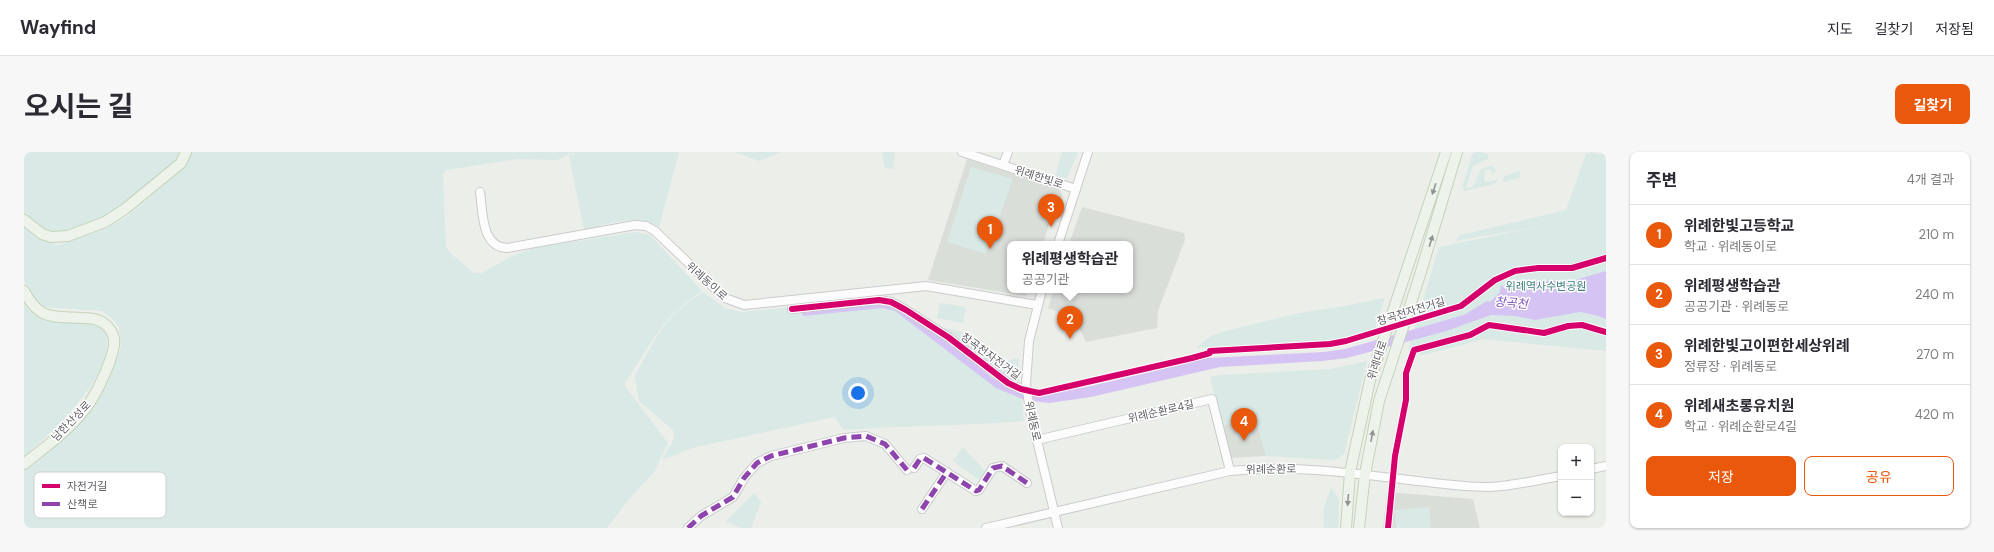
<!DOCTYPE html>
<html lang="ko">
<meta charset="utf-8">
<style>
body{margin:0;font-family:"DM Sans","Noto Sans KR",sans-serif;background:#f7f7f7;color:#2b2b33}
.controls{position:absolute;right:12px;bottom:12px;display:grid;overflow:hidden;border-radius:8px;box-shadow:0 1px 3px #0004}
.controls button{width:36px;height:36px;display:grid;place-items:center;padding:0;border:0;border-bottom:1px solid #e1e1e2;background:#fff;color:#2b2b33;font:20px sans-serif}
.you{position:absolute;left:834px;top:241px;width:14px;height:14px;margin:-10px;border:3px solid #fff;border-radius:50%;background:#1a73e8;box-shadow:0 0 0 6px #1a73e833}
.badge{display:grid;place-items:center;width:26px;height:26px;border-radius:50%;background:#ea580c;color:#fff;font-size:13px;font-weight:700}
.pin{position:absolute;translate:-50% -33px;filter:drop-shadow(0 1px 2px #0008)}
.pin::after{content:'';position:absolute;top:21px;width:14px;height:12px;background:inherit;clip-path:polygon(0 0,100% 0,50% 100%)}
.popup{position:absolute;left:983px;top:89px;width:126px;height:52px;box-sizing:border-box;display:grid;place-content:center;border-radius:8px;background:#fff;filter:drop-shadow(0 1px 3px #0005);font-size:13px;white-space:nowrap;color:#7c7c81}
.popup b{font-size:15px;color:#2b2b33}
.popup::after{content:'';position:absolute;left:50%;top:100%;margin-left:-8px;border:8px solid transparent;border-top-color:#fff}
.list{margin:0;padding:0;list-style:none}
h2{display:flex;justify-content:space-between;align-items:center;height:52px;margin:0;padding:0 16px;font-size:17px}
h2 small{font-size:13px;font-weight:400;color:#7c7c81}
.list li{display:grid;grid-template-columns:26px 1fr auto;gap:12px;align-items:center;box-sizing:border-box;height:60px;padding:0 16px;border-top:1px solid #e1e1e2}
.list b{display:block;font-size:15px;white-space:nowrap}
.list p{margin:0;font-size:13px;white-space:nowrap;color:#7c7c81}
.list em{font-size:13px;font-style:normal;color:#7c7c81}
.actions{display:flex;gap:8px;padding:12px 16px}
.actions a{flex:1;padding:9px 0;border:1px solid #ea580c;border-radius:8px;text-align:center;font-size:14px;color:#ea580c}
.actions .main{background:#ea580c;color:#fff}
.map{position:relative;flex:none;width:1582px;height:376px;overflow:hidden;border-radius:8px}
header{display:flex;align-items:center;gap:24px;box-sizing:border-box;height:56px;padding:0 20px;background:#fff;border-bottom:1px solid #e1e1e2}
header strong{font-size:19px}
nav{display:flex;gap:22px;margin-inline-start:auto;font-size:14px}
.intro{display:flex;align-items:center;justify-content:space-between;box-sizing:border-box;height:96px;padding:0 24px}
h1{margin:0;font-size:28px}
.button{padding:10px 18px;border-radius:8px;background:#ea580c;color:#fff;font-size:14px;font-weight:700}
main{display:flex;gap:24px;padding:0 24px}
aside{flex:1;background:#fff;border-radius:8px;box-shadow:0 1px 3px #0004}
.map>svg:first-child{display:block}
.education{fill:#daded9}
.green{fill:#d8e9e6}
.water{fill:#d4c3f3}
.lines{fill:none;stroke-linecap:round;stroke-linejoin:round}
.minor-casing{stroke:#cbcbcc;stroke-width:10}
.major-casing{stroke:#c4d4bb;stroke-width:12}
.minor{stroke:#fcfcfc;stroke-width:8}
.major{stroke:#edf3ea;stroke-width:10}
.quiet{stroke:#8e44ad;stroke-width:5;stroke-dasharray:10 5;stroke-linecap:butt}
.cycleway-casing{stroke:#fff;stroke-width:8}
.cycleway{stroke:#d6006c;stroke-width:6}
.oneway{fill:#939395}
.labels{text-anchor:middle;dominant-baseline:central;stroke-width:3;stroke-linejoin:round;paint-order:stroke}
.street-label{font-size:11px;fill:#636067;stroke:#fff}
.park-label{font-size:11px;fill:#3d807d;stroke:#fff}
.water-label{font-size:12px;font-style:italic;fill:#8055ba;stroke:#fff}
.key{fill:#fff;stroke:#d0cfd1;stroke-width:1}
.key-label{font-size:11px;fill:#636067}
</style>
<header>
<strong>Wayfind</strong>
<nav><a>지도</a><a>길찾기</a><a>저장됨</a></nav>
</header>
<div class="intro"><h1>오시는 길</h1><a class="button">길찾기</a></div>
<main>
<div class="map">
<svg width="1582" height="376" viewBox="0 0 1582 376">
<rect width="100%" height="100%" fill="#eceeea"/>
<!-- education -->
<g class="education">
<polygon points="943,7 1036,37 1038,44 1036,55 1027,66 1019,92 986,92 986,138 1004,138 1002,144 904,128"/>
<polygon points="1058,55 1160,81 1161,88 1134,159 1133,176 1062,190 1051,167 1024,156 1030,138 1106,138 1106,92 1045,92"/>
<polygon points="1232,266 1242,304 1207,306 1198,274"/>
<polygon points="1363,340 1449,347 1456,376 1359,376"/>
</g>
<!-- green -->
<g class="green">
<polygon points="0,0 157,0 153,8 98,55 78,67 32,82 24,80 0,63"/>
<path d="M167,0H655L635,75C615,61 582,72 560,78L545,4L548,2L562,5L548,1L533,8L493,7L422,18L419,23L422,94L426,101L450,121H458L488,104L510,96L611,80L626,83L678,139L649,161L630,185L600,233L644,291L630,320L606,346L583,376H0V318L20,302L78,236L91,211L97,195L95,175L89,167L78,159L21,155L13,150L0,129V73L26,91L34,93L83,76L104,64L159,17Z"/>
<polygon points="710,0 757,0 735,9"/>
<polygon points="858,0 871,0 869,17 861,16"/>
<polygon points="1038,0 1054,0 1043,26 1031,25"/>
<polygon points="1455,0 1464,2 1464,7 1449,14 1442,36 1449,35 1457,17 1467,14 1470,15 1472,19 1468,22 1467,17 1460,19 1461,30 1474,28 1470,32 1441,39 1438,35 1448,4 1450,1"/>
<polygon points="1567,0 1573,2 1582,0 1582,199 1460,187 1400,203 1384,198 1415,95 1523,73 1431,89 1436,83 1542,58 1562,2"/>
<polygon points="947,15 989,27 962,102 923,90"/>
<polygon points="1495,19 1497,21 1495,26 1481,30 1479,29 1480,24"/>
<path d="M679,140L701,156L717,160L857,146L907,173L943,181L942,189L944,191L982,209L995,206L994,219L1000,269C940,274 880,273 820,278L810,265L668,296L638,308L651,285L649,278L615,249L611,224L632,185L650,161Z"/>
<polygon points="1361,146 1350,179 1310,188 1172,196 1187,184 1206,178 1275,161 1315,155"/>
<path d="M0,150L8,162L21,167L71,170L82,177C82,185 84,193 82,201C73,238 29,280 0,304Z"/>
<polygon points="916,151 942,155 939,171 913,166"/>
<polygon points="1343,209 1320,302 1311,308 1242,304 1232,266 1198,274 1186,225 1196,223 1307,217"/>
<polygon points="939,295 961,319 955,328 929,309"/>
<polygon points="1307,336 1315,347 1314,376 1300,376 1299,358"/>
<polygon points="730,341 737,350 727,376 717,376 702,369"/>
<polygon points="1405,355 1407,376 1372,376 1371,358"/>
</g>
<!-- water -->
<polygon class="water" points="1582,119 1582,167 1571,163 1556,160 1511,168 1491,164 1467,163 1422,179 1323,206 1298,209 1196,215 1067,245 1025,251 1001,248 972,236 871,159 858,156 779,164 778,159 856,151 868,153 923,187 968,226 997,241 1015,243 1067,234 1184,206 1300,200 1321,197 1440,163 1463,149 1466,150 1476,140 1477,133 1481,137 1486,134 1488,129 1492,131 1551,128"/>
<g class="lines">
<!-- minor casing -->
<g class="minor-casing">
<g id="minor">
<polyline points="938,0 1052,37"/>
<polyline points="979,13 984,0"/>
<path d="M456,40C459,60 457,95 483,96L611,73L622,74L631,79L701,146L720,153L902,134L1013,153"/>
<polyline points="1034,92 1064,0"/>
<polyline points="1018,138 1005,189 1002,232 1006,259 1034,376"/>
<polyline points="768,157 855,148 867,150 882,158 924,185 984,231 997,237"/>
<polyline points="1013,288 1188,247 1206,319"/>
<polyline points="890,316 896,307 900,306 952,339 955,338 969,316 978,314 1003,331"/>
<polyline points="1567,317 1582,314"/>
<polyline points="898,357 923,320"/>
<polyline points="664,376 677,364 709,345 720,326 733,311 747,304 820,286 842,284 861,292 883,318"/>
<path d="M962,376L1206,319C1263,313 1320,320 1377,327C1406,330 1435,335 1465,335C1489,334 1513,328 1537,324"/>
</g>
</g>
<!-- major casing -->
<g class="major-casing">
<g id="major">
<polyline points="0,68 18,82 27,85 44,84 81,70 101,57 157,11 162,0"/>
<path d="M0,139C16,169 28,164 58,166C64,166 70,166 76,169C83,172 89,180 90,187C92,203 71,245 61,257C45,278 21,295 0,312"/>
<polyline points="1322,376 1326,320 1346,228 1422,0"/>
<polyline points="1335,376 1341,322 1355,249 1395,126 1433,0"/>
</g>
</g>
<!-- minor -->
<use href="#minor" class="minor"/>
<!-- major -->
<use href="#major" class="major"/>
<!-- quiet -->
<g class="quiet">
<polyline points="890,316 896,307 900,306 952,339 955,338 969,316 978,314 1003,331"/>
<polyline points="898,357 923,320"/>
<polyline points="664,376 677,364 709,345 720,326 733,311 747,304 820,286 842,284 861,292 883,318"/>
</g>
<!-- cycleway casing -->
<g class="cycleway-casing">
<g id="cycleway">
<polyline points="768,157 855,148 867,150 882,158 924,185 984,231 997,237 1015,241 1168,206 1186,201 1186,199 1306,192 1322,189 1437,154 1471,128 1491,119 1514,116 1548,116 1582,106"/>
<polyline points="1364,376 1371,304 1382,248 1382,221 1390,198 1446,183 1465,173 1520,181 1544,174 1558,173 1582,180"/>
</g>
</g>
<!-- cycleway -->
<use href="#cycleway" class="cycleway"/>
</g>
<!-- one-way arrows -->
<defs><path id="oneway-solid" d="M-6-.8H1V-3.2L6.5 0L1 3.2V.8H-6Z"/></defs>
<g class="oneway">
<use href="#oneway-solid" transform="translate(1410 37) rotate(108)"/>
<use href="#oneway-solid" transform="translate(1407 89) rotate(-73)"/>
<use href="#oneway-solid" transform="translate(1348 284) rotate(-79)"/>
<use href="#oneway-solid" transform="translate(1324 348) rotate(94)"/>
</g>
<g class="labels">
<!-- street labels -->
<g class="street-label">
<text transform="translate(1015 25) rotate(18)">위례한빛로</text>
<text transform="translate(683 129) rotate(42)">위례동이로</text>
<text transform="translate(1387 159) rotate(-17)">창곡천자전거길</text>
<text transform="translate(967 204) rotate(36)">창곡천자전거길</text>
<text transform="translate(1353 208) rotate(-72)">위례대로</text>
<text transform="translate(1137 259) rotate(-13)">위례순환로4길</text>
<text transform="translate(47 269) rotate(-46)">남한산성로</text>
<text transform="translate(1009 269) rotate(78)">위례동로</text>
<text transform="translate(1247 317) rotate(-1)">위례순환로</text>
</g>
<!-- park labels -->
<g class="park-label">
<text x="1522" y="134">위례역사수변공원</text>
</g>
<!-- water labels -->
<g class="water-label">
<text transform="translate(1487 151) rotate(4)">창곡천</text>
</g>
</g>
<!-- legend -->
<rect x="10" y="320" width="132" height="46" rx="6" class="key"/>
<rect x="18" y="332" width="18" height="4" fill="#d6006c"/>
<rect x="18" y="350" width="18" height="4" fill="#8e44ad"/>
<g class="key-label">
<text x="43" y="338">자전거길</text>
<text x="43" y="356">산책로</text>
</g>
</svg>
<div class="controls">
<button>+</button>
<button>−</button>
</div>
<div class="you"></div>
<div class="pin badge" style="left:966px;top:97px">1</div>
<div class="pin badge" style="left:1046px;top:187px">2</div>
<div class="popup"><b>위례평생학습관</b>공공기관</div>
<div class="pin badge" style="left:1027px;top:75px">3</div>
<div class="pin badge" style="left:1220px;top:289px">4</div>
</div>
<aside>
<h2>주변<small>4개 결과</small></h2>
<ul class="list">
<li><span class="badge">1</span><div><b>위례한빛고등학교</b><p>학교 · 위례동이로</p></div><em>210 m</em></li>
<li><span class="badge">2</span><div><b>위례평생학습관</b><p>공공기관 · 위례동로</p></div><em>240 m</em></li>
<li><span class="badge">3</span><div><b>위례한빛고이편한세상위례</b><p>정류장 · 위례동로</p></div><em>270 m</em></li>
<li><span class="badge">4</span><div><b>위례새초롱유치원</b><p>학교 · 위례순환로4길</p></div><em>420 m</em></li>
</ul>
<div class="actions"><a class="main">저장</a><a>공유</a></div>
</aside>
</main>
